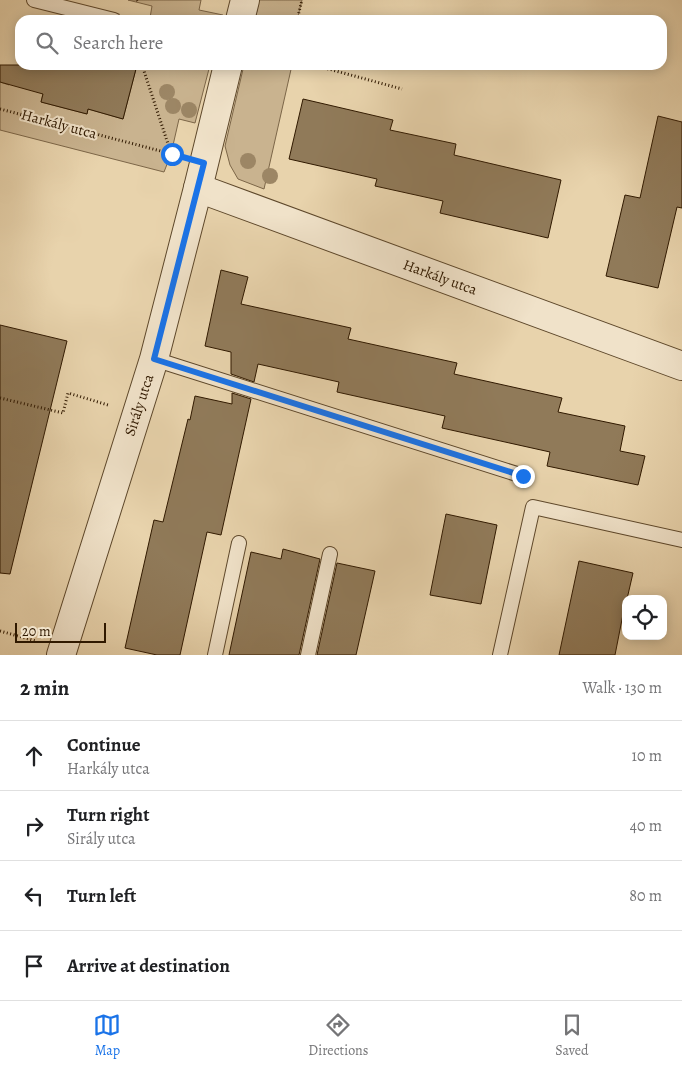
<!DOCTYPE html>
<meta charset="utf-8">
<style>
body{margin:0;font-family:Alegreya,serif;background:#f2f2f2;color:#202124}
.controls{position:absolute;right:15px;bottom:15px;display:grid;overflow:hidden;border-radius:10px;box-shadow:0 2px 12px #0003}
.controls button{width:45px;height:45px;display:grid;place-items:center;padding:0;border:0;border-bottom:1px solid #e0e0e0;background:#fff;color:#202124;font:25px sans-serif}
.scale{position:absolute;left:15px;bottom:12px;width:91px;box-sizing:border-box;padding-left:5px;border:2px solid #301900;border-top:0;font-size:14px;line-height:18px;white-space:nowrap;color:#301900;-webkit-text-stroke:4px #f0e2c9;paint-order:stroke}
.stop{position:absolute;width:15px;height:15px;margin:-11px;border:4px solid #1a73e8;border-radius:50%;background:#fff}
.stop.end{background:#1a73e8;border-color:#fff;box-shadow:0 1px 5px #0008}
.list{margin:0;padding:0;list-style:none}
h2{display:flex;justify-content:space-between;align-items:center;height:65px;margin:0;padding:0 20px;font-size:21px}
h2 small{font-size:16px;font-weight:400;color:#757577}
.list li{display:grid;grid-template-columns:32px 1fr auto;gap:15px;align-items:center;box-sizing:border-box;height:70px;padding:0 20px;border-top:1px solid #e0e0e0}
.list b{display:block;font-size:19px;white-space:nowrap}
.list p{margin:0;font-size:16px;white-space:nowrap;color:#757577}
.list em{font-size:16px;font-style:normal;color:#757577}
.icon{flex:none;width:28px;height:28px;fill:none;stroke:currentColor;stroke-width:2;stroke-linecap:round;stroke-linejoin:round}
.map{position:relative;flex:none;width:682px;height:655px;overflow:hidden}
.search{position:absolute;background:#fff;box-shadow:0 2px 12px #0003;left:15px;right:15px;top:15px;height:55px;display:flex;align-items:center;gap:12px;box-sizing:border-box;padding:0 18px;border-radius:15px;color:#757577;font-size:19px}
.sheet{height:345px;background:#fff}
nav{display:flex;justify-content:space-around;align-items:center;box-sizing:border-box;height:70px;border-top:1px solid #e0e0e0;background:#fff;font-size:14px;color:#757577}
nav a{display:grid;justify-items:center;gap:2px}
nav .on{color:#1a73e8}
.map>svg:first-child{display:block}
.green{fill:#c9b38f;stroke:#7c6648}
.building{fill:#907a59;stroke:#301900}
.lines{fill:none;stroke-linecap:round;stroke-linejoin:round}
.lane-casing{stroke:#5e482b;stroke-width:16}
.street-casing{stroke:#5e482b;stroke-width:30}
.path{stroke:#301900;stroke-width:3;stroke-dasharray:1 2.5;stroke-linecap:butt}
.lane{stroke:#f0e2c9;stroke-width:14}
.street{stroke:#f0e2c9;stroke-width:28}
.tree{fill:#9c8665}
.route{stroke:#1a73e8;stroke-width:6}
.labels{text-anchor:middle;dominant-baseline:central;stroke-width:4;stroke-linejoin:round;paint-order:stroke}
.street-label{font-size:15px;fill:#301900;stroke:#f0e2c9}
</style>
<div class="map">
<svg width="682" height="655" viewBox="0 0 682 655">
<rect width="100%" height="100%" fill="#e8d3ac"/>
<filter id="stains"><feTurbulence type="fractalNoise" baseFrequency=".004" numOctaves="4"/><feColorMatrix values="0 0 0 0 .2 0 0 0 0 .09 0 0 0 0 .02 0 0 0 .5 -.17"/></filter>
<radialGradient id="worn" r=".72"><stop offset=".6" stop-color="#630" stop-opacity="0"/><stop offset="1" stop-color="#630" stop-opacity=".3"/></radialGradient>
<!-- green -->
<g class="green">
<polygon points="128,0 201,0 199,10 223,15 222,20 159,20 150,18 152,6"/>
<polygon points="259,0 302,0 297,20 255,20"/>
<polygon points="137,65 210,65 195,123 179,119 171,154 164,172 0,130 0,82 9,85 10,80 44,89 41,102 87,114 88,109 123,119"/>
<polygon points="244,65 292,65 264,189 238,179 230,165 225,146"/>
</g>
<!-- building -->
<g class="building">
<polygon points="0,65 137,65 123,119 88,109 87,114 41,102 43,94 0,82"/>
<polygon points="303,99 393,120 390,130 456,144 454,155 561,180 548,238 440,213 443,201 375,186 377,179 289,159"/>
<polygon points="658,116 682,122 682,208 677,207 658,288 606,276 625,195 640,198"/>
<polygon points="221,270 248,277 241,304 351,328 348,339 457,363 454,374 562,398 558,412 625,426 620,451 645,456 638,485 547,466 550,452 442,428 445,416 337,392 339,382 258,364 254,382 231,374 231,352 205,346"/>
<polygon points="0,325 67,341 10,574 0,573"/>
<polygon points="232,393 251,399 221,535 207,532 180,655 157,655 125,648 154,520 163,522 188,419 190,420 195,396 232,404"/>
<polygon points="446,514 497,525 481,604 430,595"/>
<polygon points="283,549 320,559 299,655 229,655 251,552 281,559"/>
<polygon points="579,561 633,573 627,599 626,599 615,655 559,655"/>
<polygon points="337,563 375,571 356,655 317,655"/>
</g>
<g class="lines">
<!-- lane casing -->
<g class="lane-casing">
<g id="lane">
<polyline points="34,0 114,20"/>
<polyline points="154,359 523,476"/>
<polyline points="215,655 239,543"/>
<polyline points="308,655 330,554"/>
<polyline points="500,655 533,507 682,540"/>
</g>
</g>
<!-- street casing -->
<g class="street-casing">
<g id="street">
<polyline points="240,20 245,0"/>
<polyline points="198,188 682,366"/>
<polyline points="61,655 154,359 198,188 228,65"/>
</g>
</g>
<!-- path -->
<g class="path">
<polyline points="137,0 139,2"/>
<polyline points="297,20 302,0"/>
<polyline points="142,65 171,153"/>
<polyline points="314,65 402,89"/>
<polyline points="0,109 176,155"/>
<polyline points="0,398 63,413 68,393 108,405"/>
<polyline points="0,631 36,641"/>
</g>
<!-- lane -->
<use href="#lane" class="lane"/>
<!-- street -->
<use href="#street" class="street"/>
</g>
<!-- trees -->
<g class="tree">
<circle cx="167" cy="92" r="8"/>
<circle cx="173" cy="106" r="8"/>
<circle cx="189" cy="110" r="8"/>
<circle cx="248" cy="161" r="8"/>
<circle cx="270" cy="176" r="8"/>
</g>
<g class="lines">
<!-- route -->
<polyline class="route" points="172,154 204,163 154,359 523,476"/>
</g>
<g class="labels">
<!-- street labels -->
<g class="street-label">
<text transform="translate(59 124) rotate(15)">Harkály utca</text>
<text transform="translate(440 277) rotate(20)">Harkály utca</text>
<text transform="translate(139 405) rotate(-72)">Sirály utca</text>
</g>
</g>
<rect width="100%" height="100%" filter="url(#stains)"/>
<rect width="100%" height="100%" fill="url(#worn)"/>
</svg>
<div class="controls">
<button><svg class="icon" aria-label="locate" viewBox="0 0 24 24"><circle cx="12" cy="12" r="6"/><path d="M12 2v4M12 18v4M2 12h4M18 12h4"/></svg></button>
</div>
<div class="scale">20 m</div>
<div class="stop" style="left:172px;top:154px"></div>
<div class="stop end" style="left:523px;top:476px"></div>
<div class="search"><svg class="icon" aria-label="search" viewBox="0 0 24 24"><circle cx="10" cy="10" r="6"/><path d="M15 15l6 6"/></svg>Search here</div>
</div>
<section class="sheet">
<h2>2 min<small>Walk · 130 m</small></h2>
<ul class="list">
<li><svg class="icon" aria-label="ahead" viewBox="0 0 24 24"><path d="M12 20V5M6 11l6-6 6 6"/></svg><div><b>Continue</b><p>Harkály utca</p></div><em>10 m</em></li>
<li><svg class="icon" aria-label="right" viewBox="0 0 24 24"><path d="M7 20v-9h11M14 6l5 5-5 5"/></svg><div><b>Turn right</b><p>Sirály utca</p></div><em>40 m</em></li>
<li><svg class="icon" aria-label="left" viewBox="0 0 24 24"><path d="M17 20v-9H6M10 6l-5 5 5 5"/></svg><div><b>Turn left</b></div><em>80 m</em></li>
<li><svg class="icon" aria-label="arrive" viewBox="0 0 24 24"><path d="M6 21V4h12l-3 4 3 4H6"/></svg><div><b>Arrive at destination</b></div></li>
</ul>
</section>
<nav>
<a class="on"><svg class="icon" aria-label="map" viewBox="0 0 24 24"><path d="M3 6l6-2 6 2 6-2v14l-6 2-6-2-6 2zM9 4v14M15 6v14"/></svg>Map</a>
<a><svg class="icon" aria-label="directions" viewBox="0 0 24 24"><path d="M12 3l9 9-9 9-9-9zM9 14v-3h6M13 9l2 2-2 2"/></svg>Directions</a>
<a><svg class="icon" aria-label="saved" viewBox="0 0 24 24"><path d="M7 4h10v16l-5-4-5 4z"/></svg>Saved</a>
</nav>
